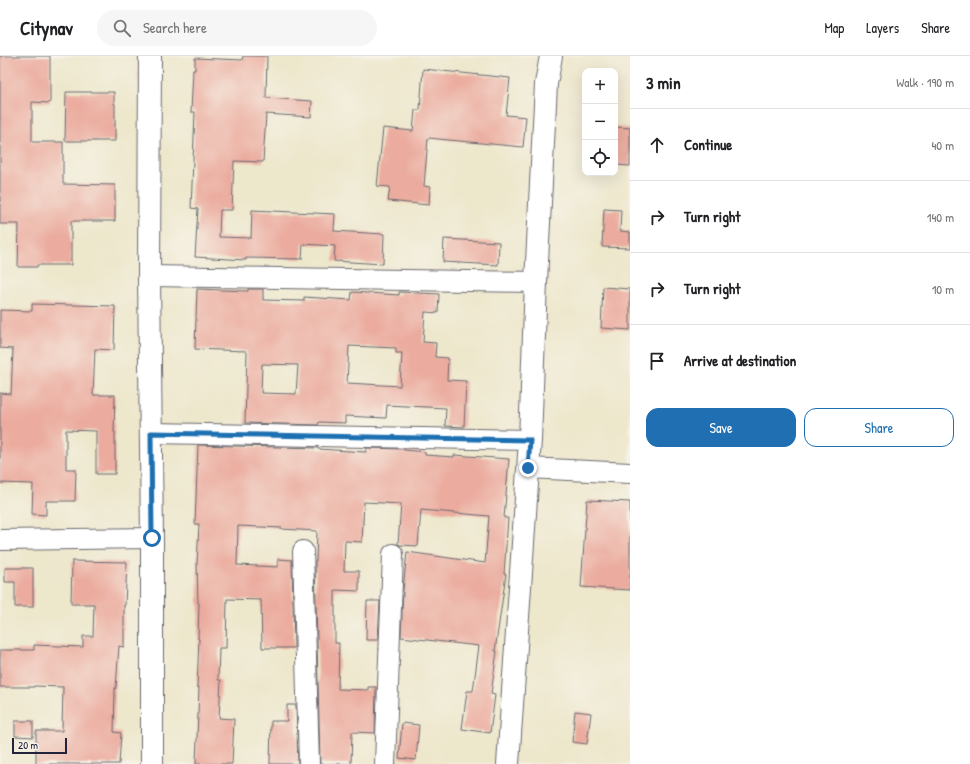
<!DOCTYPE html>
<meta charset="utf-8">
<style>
body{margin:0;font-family:"Patrick Hand",sans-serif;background:#f6f6f6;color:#202124}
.controls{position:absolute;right:12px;top:12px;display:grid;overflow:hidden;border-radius:8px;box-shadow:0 4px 16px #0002}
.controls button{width:36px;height:36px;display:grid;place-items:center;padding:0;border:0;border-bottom:1px solid #e0e0e0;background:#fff;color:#202124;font:20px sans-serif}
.scale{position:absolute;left:12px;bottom:10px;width:55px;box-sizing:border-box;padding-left:4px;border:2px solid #22223b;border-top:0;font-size:11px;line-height:14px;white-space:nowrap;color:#22223b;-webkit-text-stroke:3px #f7f3e8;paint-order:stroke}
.stop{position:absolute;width:12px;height:12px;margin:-9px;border:3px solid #1f6fb2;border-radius:50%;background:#fff}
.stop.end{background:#1f6fb2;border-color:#fff;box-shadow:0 1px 4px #0008}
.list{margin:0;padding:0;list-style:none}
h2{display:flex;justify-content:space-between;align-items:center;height:52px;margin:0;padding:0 16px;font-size:17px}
h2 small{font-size:13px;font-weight:400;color:#757577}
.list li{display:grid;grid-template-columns:26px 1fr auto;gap:12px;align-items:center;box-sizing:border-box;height:72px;padding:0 16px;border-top:1px solid #e0e0e0}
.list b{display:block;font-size:15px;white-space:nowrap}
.list em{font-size:13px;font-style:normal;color:#757577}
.actions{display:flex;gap:8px;padding:12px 16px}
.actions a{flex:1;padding:9px 0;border:1px solid #1f6fb2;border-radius:12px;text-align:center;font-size:14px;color:#1f6fb2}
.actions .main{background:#1f6fb2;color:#fff}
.icon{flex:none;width:22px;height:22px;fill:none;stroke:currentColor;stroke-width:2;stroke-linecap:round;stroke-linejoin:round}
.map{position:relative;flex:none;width:630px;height:708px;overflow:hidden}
header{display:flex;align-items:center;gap:24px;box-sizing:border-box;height:56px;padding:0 20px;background:#fff;border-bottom:1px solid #e0e0e0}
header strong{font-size:19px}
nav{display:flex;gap:22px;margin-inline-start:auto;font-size:14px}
.search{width:280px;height:36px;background:#f6f6f6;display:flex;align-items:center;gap:10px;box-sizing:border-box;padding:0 14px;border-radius:22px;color:#757577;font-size:15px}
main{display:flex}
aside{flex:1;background:#fff}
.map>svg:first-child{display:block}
.building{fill:#ebac9f;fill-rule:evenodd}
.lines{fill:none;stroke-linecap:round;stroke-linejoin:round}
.street-casing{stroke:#69676e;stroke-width:22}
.secondary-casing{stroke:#69676e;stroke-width:24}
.primary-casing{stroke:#69676e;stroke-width:24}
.street{stroke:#fff;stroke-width:20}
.secondary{stroke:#fff;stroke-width:22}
.primary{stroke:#fff;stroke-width:22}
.route{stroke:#1f6fb2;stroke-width:5}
</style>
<header>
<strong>Citynav</strong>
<div class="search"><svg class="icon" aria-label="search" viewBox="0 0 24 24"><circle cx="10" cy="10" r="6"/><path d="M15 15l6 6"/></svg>Search here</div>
<nav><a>Map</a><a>Layers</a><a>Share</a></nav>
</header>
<main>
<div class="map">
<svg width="630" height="708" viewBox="0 0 630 708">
<rect width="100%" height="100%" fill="#f7f3e8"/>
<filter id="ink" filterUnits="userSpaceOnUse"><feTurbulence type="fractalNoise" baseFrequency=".025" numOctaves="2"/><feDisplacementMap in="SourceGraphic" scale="8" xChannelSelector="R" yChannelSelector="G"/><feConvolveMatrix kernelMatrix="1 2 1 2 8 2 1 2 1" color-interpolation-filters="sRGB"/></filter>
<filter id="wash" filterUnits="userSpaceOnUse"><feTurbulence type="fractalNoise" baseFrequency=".012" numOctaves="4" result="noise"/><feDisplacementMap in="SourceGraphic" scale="16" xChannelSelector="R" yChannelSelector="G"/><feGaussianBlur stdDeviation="0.9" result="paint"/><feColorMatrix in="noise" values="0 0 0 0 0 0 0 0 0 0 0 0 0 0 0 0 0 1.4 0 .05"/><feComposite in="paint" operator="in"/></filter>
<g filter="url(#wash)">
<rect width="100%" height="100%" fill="#ede7cc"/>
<g id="blocks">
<!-- building -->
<g class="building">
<polygon points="0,0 50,0 50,47 32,46 32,86 63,86 63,128 115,129 115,165 71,165 71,209 37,209 37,211 18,211 19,168 0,168"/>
<polygon points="243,0 267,0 266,42 312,45 311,61 266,58 263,106 234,105 232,154 220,154 219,181 251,182 252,154 335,158 334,175 384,178 383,208 334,205 335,190 303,188 302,203 246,202 246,204 195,201 198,153 191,152 195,56 191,56 193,14 195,14 195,2 242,4"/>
<polygon points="423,13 510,22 506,59 526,61 523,91 428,82 424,130 430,131 429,149 388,145 390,131 377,130 383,72 413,75 415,54 420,54"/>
<polygon points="66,36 114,36 114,48 115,48 115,85 65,85"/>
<polygon points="615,71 630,72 630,110 615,109"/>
<polygon points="604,153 621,154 620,175 630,176 630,192 602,191"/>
<polygon points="444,183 499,186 498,209 443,206"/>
<polygon points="603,231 630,233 630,274 601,272"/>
<path d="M197,233L248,235V233H263V244L304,245V241L351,244L352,236L399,239V236L439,238L438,257L425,256L423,286L436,287L435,301L448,302L447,324L466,325L464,371L445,370L446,352L387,349L386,362L345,360V367L319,366L318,369L245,367L247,296L246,295L195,293ZM349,290L396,292V297H402L400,330L347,327ZM262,308L298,309L296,338L261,337Z"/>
<polygon points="32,248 115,250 114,294 95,293 93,339 115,339 114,376 115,376 115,418 96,418 96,375 66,374 66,413 76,413 75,445 46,445 46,459 32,458 33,428 0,427 0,337 11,338 13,293 0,292 0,254 32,255"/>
<polygon points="198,389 318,392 318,393 366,396 366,392 404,393 404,394 425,396 425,399 454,401 454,399 509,403 504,462 508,462 504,518 506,518 495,595 497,595 491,638 495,639 490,677 462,673 467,635 473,635 479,590 401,581 403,534 407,496 485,507 489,460 421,454 418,490 400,489 398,488 401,448 364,446 362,486 345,485 344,515 359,515 359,535 335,534 335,587 339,587 338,633 368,634 368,631 376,631 375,677 352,676 351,708 320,708 315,505 316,505 317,475 282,473 282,472 238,470 237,509 278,511 278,503 292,504 294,592 262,592 261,544 227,543 226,592 219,592 218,624 221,624 219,662 234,663 232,708 196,708 199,631 197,631 199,583 198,583 199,547 198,547 197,507 199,468 195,468"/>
<polygon points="587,444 630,446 630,534 581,531"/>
<polygon points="72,505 127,506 125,549 124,549 124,591 119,590 116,632 115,632 114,676 121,677 119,708 36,708 36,675 62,675 63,631 34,630 34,631 0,631 0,594 34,594 34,589 83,591 83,580 93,580 94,548 71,548"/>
<polygon points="5,512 33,512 33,551 15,551 15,526 5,526"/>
<polygon points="367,545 380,545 378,584 366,584"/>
<polygon points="287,649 296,649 298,708 270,708 271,665 287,665"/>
<polygon points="575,655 591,657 587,688 572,686"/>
<polygon points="15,665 33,665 33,681 15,680"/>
<polygon points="402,667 419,669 416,704 399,702"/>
</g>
</g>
</g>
<g filter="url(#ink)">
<use href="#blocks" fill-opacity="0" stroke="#69676e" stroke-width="1"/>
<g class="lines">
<!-- street casing -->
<g class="street-casing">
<g id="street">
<polyline points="149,220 536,226"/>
<polyline points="151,377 530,384"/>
<polyline points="528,412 630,417"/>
<polyline points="0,484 152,482"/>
<polyline points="303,495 309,708"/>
<polyline points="385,708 393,498"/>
</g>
</g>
<!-- secondary casing -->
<g class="secondary-casing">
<polyline id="secondary" points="150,0 149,220 152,482 152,708"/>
</g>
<!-- primary casing -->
<g class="primary-casing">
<polyline id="primary" points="508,708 530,384 536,226 546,28 551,0"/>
</g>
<!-- street -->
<use href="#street" class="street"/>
<!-- secondary -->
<use href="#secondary" class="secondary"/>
<!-- primary -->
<use href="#primary" class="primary"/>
</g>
</g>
<g class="lines" filter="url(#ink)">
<!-- route -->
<polyline class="route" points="152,482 151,377 530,384 528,412"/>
</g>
</svg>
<div class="controls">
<button>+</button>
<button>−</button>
<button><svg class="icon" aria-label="locate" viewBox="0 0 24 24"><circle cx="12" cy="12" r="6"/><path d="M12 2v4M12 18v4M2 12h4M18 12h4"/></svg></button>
</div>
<div class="scale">20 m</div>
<div class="stop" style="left:152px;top:482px"></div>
<div class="stop end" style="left:528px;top:412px"></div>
</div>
<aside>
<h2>3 min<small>Walk · 190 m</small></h2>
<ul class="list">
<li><svg class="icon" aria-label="ahead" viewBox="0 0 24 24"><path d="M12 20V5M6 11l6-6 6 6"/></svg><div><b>Continue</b></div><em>40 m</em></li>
<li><svg class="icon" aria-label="right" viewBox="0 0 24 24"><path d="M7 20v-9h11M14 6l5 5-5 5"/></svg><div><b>Turn right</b></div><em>140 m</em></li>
<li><svg class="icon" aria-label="right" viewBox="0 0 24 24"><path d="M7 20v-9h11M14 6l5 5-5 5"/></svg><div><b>Turn right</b></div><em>10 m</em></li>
<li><svg class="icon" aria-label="arrive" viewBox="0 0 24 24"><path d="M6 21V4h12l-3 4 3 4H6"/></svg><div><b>Arrive at destination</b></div></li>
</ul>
<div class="actions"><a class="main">Save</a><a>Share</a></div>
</aside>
</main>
